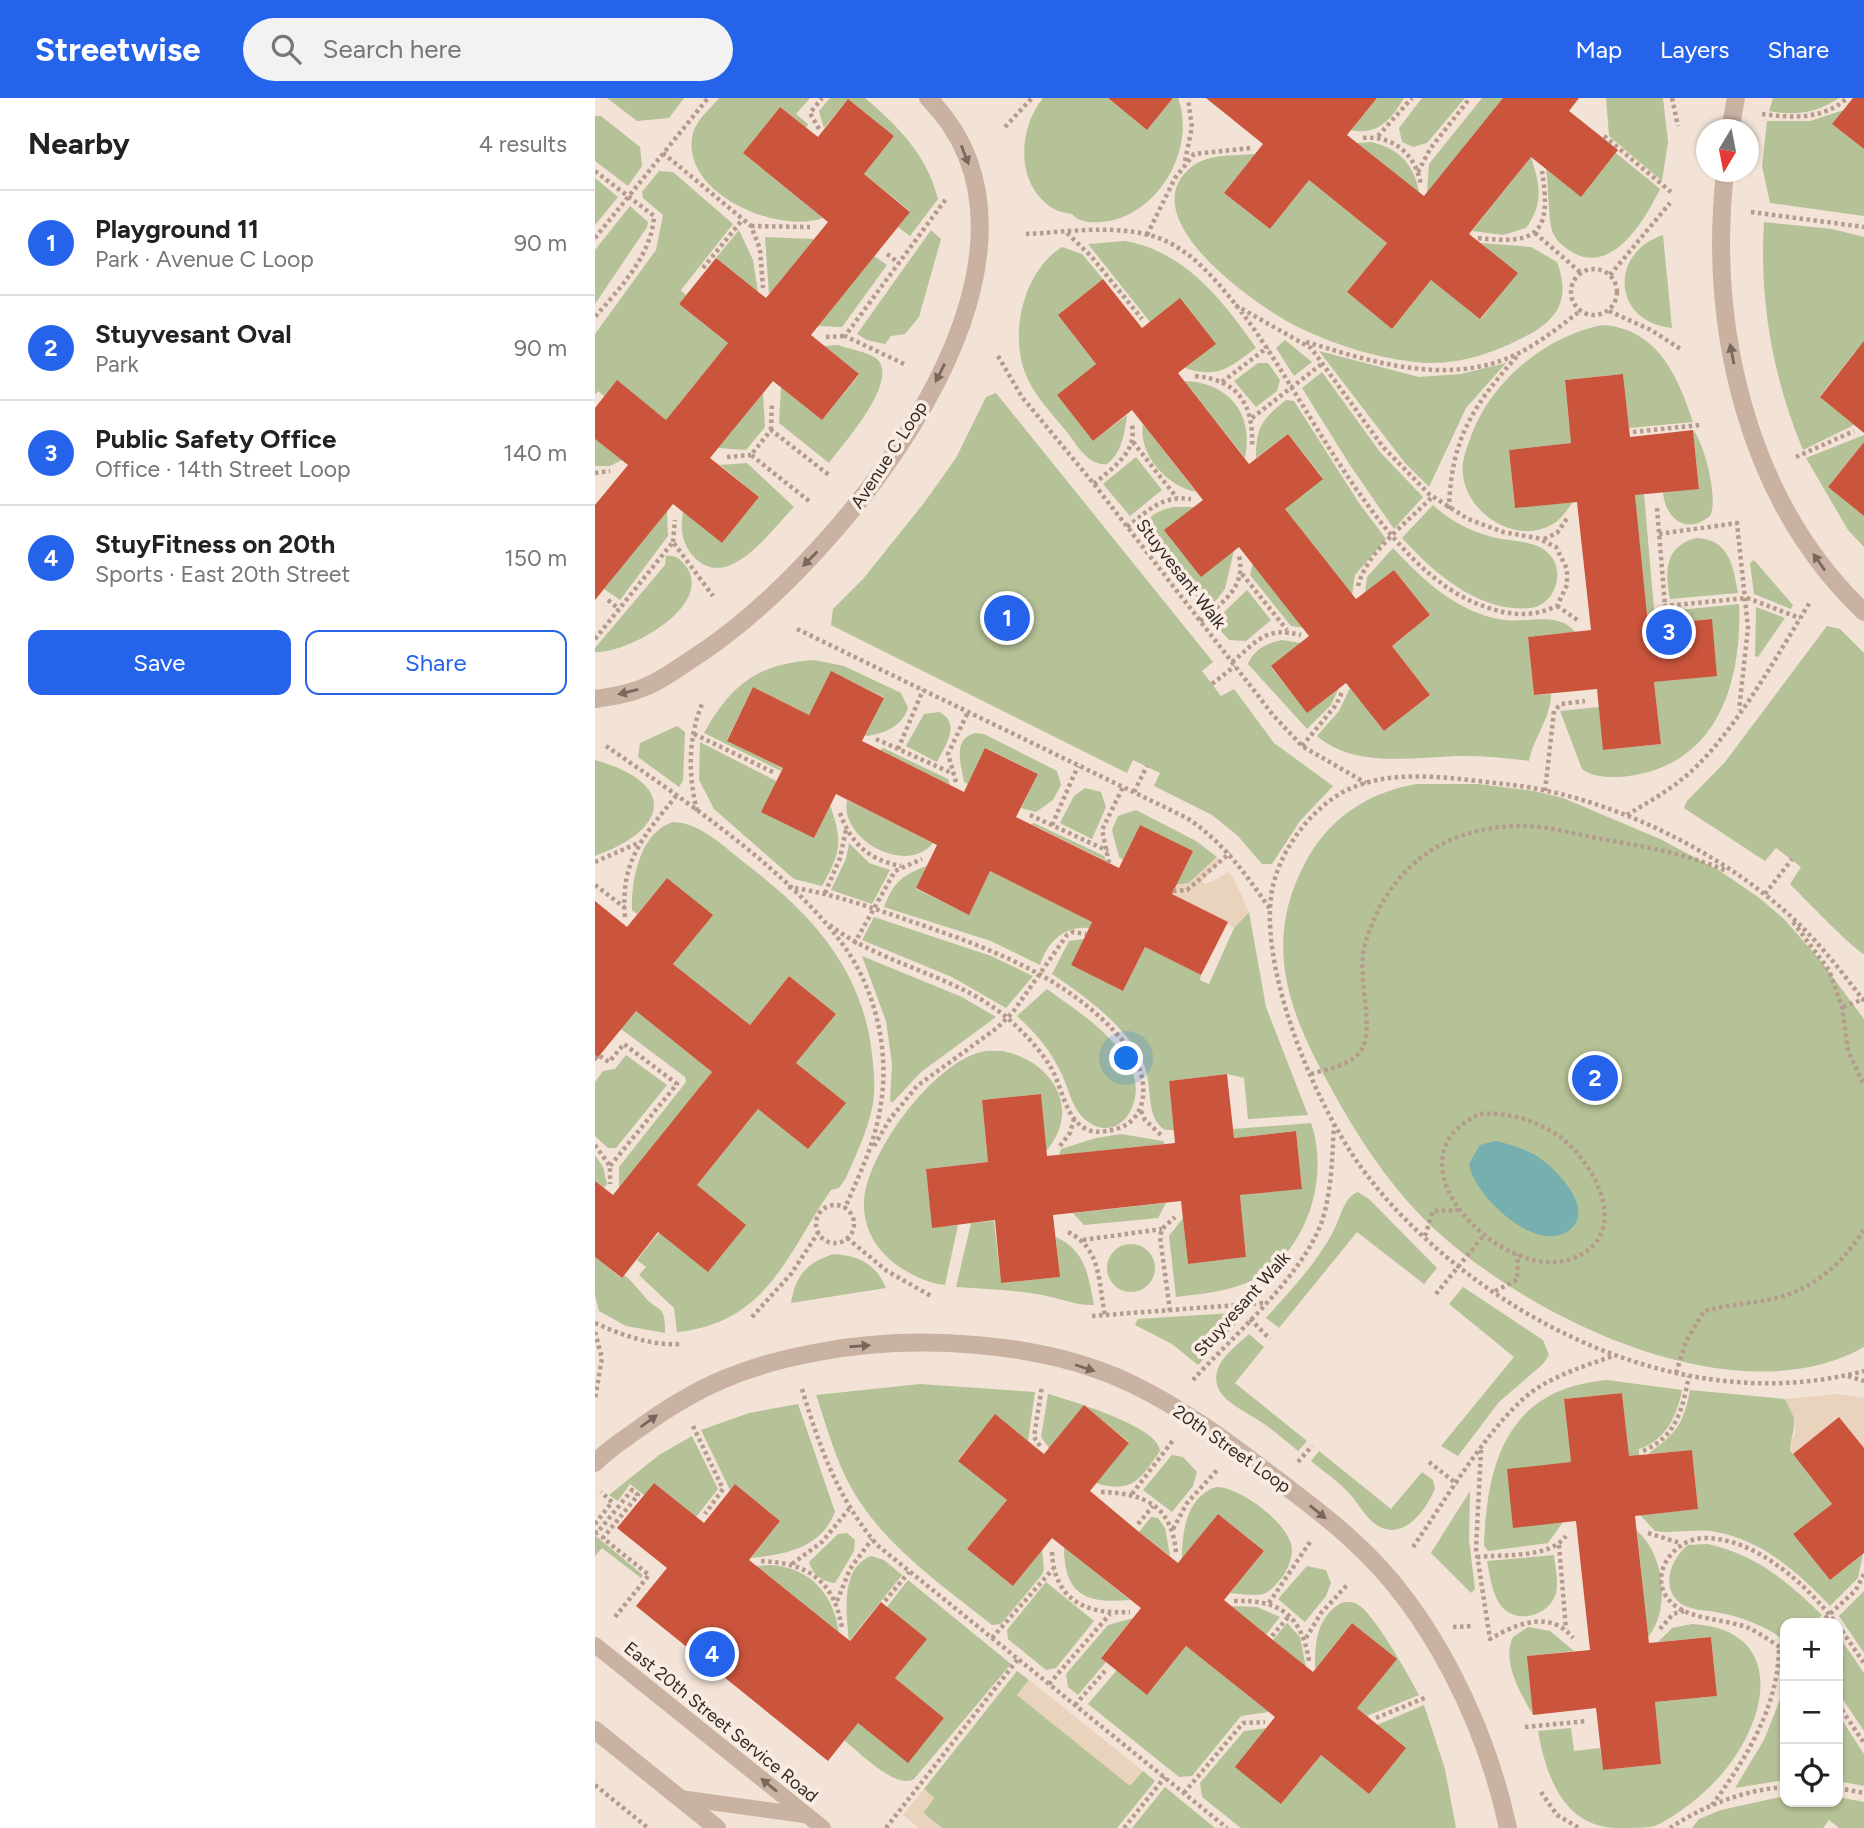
<!DOCTYPE html>
<meta charset="utf-8">
<style>
body{margin:0;font-family:Figtree,sans-serif;background:#f2f2f2;color:#222}
.controls{position:absolute;right:21px;bottom:21px;display:grid;overflow:hidden;border-radius:14px;box-shadow:0 2px 5px #0004}
.controls button{width:63px;height:63px;display:grid;place-items:center;padding:0;border:0;border-bottom:2px solid #e0e0e0;background:#fff;color:#222;font:35px sans-serif}
.compass{position:absolute;left:1101px;top:21px;width:63px;height:63px;border-radius:50%;background:#fff;box-shadow:0 2px 5px #0004;rotate:190deg}
.you{position:absolute;left:532px;top:961px;width:24px;height:24px;margin:-18px;border:5px solid #fff;border-radius:50%;background:#1a73e8;box-shadow:0 0 0 10px #1a73e833}
.badge{display:grid;place-items:center;width:46px;height:46px;border-radius:50%;background:#2563eb;color:#fff;font-size:23px;font-weight:700}
.pin{position:absolute;translate:-50% -50%;border:4px solid #fff;box-shadow:0 2px 7px #0006}
.list{margin:0;padding:0;list-style:none}
h2{display:flex;justify-content:space-between;align-items:center;height:91px;margin:0;padding:0 28px;font-size:30px}
h2 small{font-size:23px;font-weight:400;color:#767676}
.list li{display:grid;grid-template-columns:46px 1fr auto;gap:21px;align-items:center;box-sizing:border-box;height:105px;padding:0 28px;border-top:2px solid #e0e0e0}
.list b{display:block;font-size:26px;white-space:nowrap}
.list p{margin:0;font-size:23px;white-space:nowrap;color:#767676}
.list em{font-size:23px;font-style:normal;color:#767676}
.actions{display:flex;gap:14px;padding:21px 28px}
.actions a{flex:1;padding:16px 0;border:2px solid #2563eb;border-radius:14px;text-align:center;font-size:24px;color:#2563eb}
.actions .main{background:#2563eb;color:#fff}
.icon{flex:none;width:38px;height:38px;fill:none;stroke:currentColor;stroke-width:2;stroke-linecap:round;stroke-linejoin:round}
.map{position:relative;flex:none;width:1269px;height:1730px;overflow:hidden}
header{display:flex;align-items:center;gap:42px;box-sizing:border-box;height:98px;padding:0 35px;background:#2563eb;color:#fff}
header strong{font-size:33px}
nav{display:flex;gap:38px;margin-inline-start:auto;font-size:24px}
.search{width:490px;height:63px;background:#f2f2f2;display:flex;align-items:center;gap:18px;box-sizing:border-box;padding:0 24px;border-radius:38px;color:#767676;font-size:26px}
main{display:flex}
aside{flex:1;background:#fff}
.map>svg:first-child{display:block}
.green{fill:#b5c196}
.plaza{fill:#ead3bd}
.water{fill:#75afae}
.building{fill:#ca543c}
.lines{fill:none;stroke-linecap:round;stroke-linejoin:round}
.path{stroke:#b59b8d;stroke-width:4.5;stroke-dasharray:3.5 3.5;stroke-linecap:butt}
.service{stroke:#cab2a2;stroke-width:16}
.minor{stroke:#cab2a2;stroke-width:18}
.tertiary{stroke:#cab2a2;stroke-width:18}
.oneway{fill:#78675d}
.labels{text-anchor:middle;dominant-baseline:central;stroke-width:7;stroke-linejoin:round;paint-order:stroke}
.street-label{font-size:18px;fill:#342925;stroke:#f9ede3}
</style>
<header>
<strong>Streetwise</strong>
<div class="search"><svg class="icon" aria-label="search" viewBox="0 0 24 24"><circle cx="10" cy="10" r="6"/><path d="M15 15l6 6"/></svg>Search here</div>
<nav><a>Map</a><a>Layers</a><a>Share</a></nav>
</header>
<main>
<aside>
<h2>Nearby<small>4 results</small></h2>
<ul class="list">
<li><span class="badge">1</span><div><b>Playground 11</b><p>Park · Avenue C Loop</p></div><em>90 m</em></li>
<li><span class="badge">2</span><div><b>Stuyvesant Oval</b><p>Park</p></div><em>90 m</em></li>
<li><span class="badge">3</span><div><b>Public Safety Office</b><p>Office · 14th Street Loop</p></div><em>140 m</em></li>
<li><span class="badge">4</span><div><b>StuyFitness on 20th</b><p>Sports · East 20th Street</p></div><em>150 m</em></li>
</ul>
<div class="actions"><a class="main">Save</a><a>Share</a></div>
</aside>
<div class="map">
<svg width="1269" height="1730" viewBox="0 0 1269 1730">
<rect width="100%" height="100%" fill="#f2e3d6"/>
<!-- green -->
<g class="green">
<polygon points="12,0 89,0 74,20 42,23"/>
<path d="M124,0H215L201,16L213,26L211,30L185,9L148,55L228,120C182,137 83,94 98,35C102,21 115,11 124,0Z"/>
<path d="M235,0H270C303,28 332,57 343,101L315,138L303,129L315,113L269,76L299,38L253,1L229,30L224,13Z"/>
<path d="M448,0H513L552,32L578,0H583C602,51 562,120 506,124C495,125 484,124 477,116C471,114 466,115 461,112C420,90 422,32 448,0Z"/>
<path d="M782,0H809C796,22 782,38 756,32Z"/>
<polygon points="827,0 870,0 832,45 818,49 807,44 804,30"/>
<polygon points="887,0 908,0 832,95 834,66"/>
<polygon points="1011,0 1068,0 1073,44 1067,83 1014,38"/>
<path d="M1178,0H1244C1222,15 1200,18 1174,13Z"/>
<polygon points="1249,12 1237,26 1269,51 1269,118 1175,105 1167,68 1172,23 1215,23"/>
<polygon points="0,18 6,18 45,49 47,68 33,88 0,63"/>
<path d="M776,44C803,50 819,66 824,94L762,45Z"/>
<path d="M1021,55L1065,91C1050,122 1017,178 977,154C969,149 962,144 958,135C953,124 954,88 951,71L986,98Z"/>
<path d="M660,56L629,95L675,131L714,82L792,145L752,194L797,231L836,182L886,221L922,175L885,145L936,149L962,164C975,199 965,220 933,237C904,253 870,265 837,265C792,264 738,247 699,227C660,207 538,121 594,71C611,55 639,58 660,56Z"/>
<path d="M936,59C945,87 949,105 931,130L908,137L877,133Z"/>
<polygon points="64,73 78,74 138,126 86,192 91,197 84,206 133,245 71,322 22,283 9,298 3,293 0,297 0,236 61,152 68,117 48,100 47,94"/>
<polygon points="0,80 23,99 0,127"/>
<polygon points="35,108 53,124 52,129 0,206 0,152"/>
<path d="M1169,124L1237,131L1269,139V260L1260,254L1225,298L1259,327L1208,352C1178,280 1164,203 1169,124Z"/>
<polygon points="144,132 158,162 163,194 121,160"/>
<polygon points="336,132 346,141 324,219 310,236 296,238 290,246 272,242 262,236"/>
<path d="M1068,137L1077,230C1018,225 1013,155 1068,137Z"/>
<polygon points="170,139 219,141 174,196"/>
<path d="M530,143C589,153 628,202 661,250C635,269 624,281 590,270L620,246L555,224L493,146Z"/>
<path d="M467,149L487,156L508,181L463,217L501,266L462,297L498,343L532,317C530,334 527,355 512,366C493,368 482,347 472,334C456,315 437,295 429,272C415,231 430,172 467,149Z"/>
<polygon points="279,158 292,167 247,229 223,228"/>
<path d="M1007,227C1062,230 1083,278 1098,324L1034,330L1028,276L970,282L976,345L914,352L920,410L978,404C972,412 966,422 956,427C920,447 872,415 868,377C866,365 871,352 875,341C895,284 949,239 1007,227Z"/>
<polygon points="690,242 717,264 699,278 681,250"/>
<path d="M243,247C257,252 273,254 282,261C305,283 248,346 234,365L184,325L186,289L227,322L264,277L229,248Z"/>
<polygon points="724,253 824,279 866,276 911,265 871,310 834,389 810,365"/>
<polygon points="663,265 673,265 685,282 682,293 661,309 639,283"/>
<polygon points="727,274 785,354 828,399 799,431 755,367 707,290"/>
<path d="M589,283C634,284 659,316 650,360Z"/>
<polygon points="168,295 170,329 151,352 123,350"/>
<polygon points="401,295 618,564 607,573 626,598 639,591 679,645 738,688 705,723 677,766 667,766 642,737 617,717 559,688 565,675 538,662 532,675 236,527 238,511 268,481 329,405 361,360 391,299"/>
<path d="M691,302L699,303L764,405L791,441L760,477L757,497L690,411L728,380L693,336L661,360C661,329 667,321 691,302Z"/>
<path d="M548,326L601,394C572,388 543,357 548,326Z"/>
<path d="M1098,332C1109,344 1124,402 1115,418C1091,438 1070,420 1068,394L1104,390Z"/>
<polygon points="1269,337 1269,344 1233,389 1269,418 1269,449 1253,432 1211,360"/>
<polygon points="0,341 27,362 15,368 0,368"/>
<polygon points="541,359 567,392 535,418 508,386"/>
<path d="M152,365L199,409C176,432 133,495 99,459C87,446 85,431 88,413L127,445L164,399L125,367Z"/>
<polygon points="1049,396 1059,511 1052,520 1040,397"/>
<path d="M838,407C854,422 873,432 894,438C912,444 941,441 954,456C962,464 964,476 961,486C958,499 947,509 935,510C884,515 839,475 807,440Z"/>
<path d="M578,409H599L639,452L630,491L619,505L605,503L549,436C551,418 561,413 578,409Z"/>
<polygon points="72,413 73,438 25,502 9,491"/>
<path d="M1101,440C1134,441 1138,467 1143,495L1075,501C1070,473 1069,449 1101,440Z"/>
<path d="M798,450C828,482 864,516 909,522C933,525 964,513 980,534L933,539L939,597L956,596C956,620 938,640 934,663C912,660 891,658 869,658C821,658 762,672 722,638L744,613L755,590L789,633L835,597L797,548L835,517L799,472L770,495L772,479Z"/>
<path d="M71,458C80,457 84,460 90,467C122,507 32,556 0,554V550L70,467Z"/>
<polygon points="1159,462 1198,507 1196,511 1159,496 1155,465"/>
<polygon points="658,465 709,530 696,528 655,477"/>
<polygon points="652,492 676,522 651,543 634,542 626,533 625,518"/>
<path d="M1144,506C1147,581 1125,662 1040,677C1025,680 999,681 987,671L965,613L1004,609L1009,652L1066,646L1059,584L1122,577L1116,521L1065,526L1074,513Z"/>
<polygon points="1161,509 1190,520 1163,559 1160,558"/>
<path d="M1232,528L1245,531L1269,555V856C1259,852 1207,798 1195,786L1206,769L1181,750L1170,763L1089,710L1092,703L1130,664Z"/>
<path d="M687,542L706,545L676,569L712,614L744,590L736,607L712,631L653,566C659,551 672,545 687,542Z"/>
<path d="M219,562L249,568L306,595L313,610C308,628 287,637 270,638L289,599L236,574L214,617L158,589L132,642L187,670L186,673L109,635C137,586 162,566 219,562Z"/>
<path d="M344,614C367,625 350,648 342,664L311,648L329,616Z"/>
<polygon points="82,628 90,634 88,683 84,689 43,659 45,645"/>
<path d="M380,635L389,636L462,673L466,687L458,702L441,714L426,710L443,676L391,650L373,686L369,684C366,666 357,641 380,635Z"/>
<path d="M105,644L181,683L219,740L235,707C248,744 246,754 227,788L199,781L119,711L104,682Z"/>
<polygon points="288,650 353,681 355,687 285,652"/>
<path d="M0,662C82,685 75,731 0,758Z"/>
<path d="M822,686H883L939,693L968,700L1065,741L1125,773L1163,799L1189,821L1225,862L1269,921V1249C1138,1323 922,1215 827,1119C790,1081 761,1036 736,990C694,915 667,846 710,765C734,720 773,694 822,686Z"/>
<polygon points="490,690 506,694 511,709 497,741 465,725 479,698"/>
<path d="M252,702L338,745C312,778 244,742 252,702Z"/>
<polygon points="541,712 601,743 622,759 594,785 581,787 597,753 545,727 528,762 524,759 517,732 523,718"/>
<path d="M78,724C108,725 132,752 155,769C219,818 268,874 277,956C279,974 281,992 277,1010C272,1034 261,1057 251,1080L244,1090L236,1092C192,1156 172,1225 82,1234L79,1210L44,1177L51,1169L42,1162L163,1011L213,1051L250,1005L201,965L241,916L194,878L155,927L78,866L117,817L72,780L42,816L37,812C36,782 45,734 78,724Z"/>
<polygon points="439,725 509,758 511,763 436,726"/>
<polygon points="254,745 274,765 295,772 277,806 236,792 251,761"/>
<path d="M332,768L321,791L373,816L395,773L497,824L494,830C469,828 453,843 445,867L396,843L289,809C298,785 308,776 332,768Z"/>
<path d="M654,814L671,909L713,1017L653,1021L649,980L632,976L574,983L579,1032H570C550,1020 558,988 549,967C532,928 491,899 457,876L474,843L489,841L476,867L528,893L550,849L606,877L605,882L614,886L639,830Z"/>
<polygon points="279,819 396,858 438,878 411,910 357,879 267,842"/>
<polygon points="267,858 367,899 401,919 326,974 298,1004 295,1003 297,966 291,923"/>
<path d="M452,891C483,914 519,935 536,971C552,1002 525,1048 492,1023C477,1011 475,994 467,977C457,954 441,935 422,918Z"/>
<polygon points="41,913 117,974 24,1091 24,1069 91,984 90,979 26,931"/>
<path d="M408,953C456,963 488,1010 451,1053L446,996L387,1002L393,1064L331,1071L337,1129L363,1127L350,1187C333,1185 321,1179 306,1170C285,1156 270,1136 269,1109C267,1060 338,965 386,954C393,952 401,953 408,953Z"/>
<polygon points="31,957 72,987 21,1050 13,1050 0,1038 0,984 8,973 20,971"/>
<path d="M716,1025C735,1079 712,1154 660,1181C637,1193 607,1196 581,1199L574,1138L588,1120L593,1166L651,1159L645,1097L707,1090L701,1033L639,1040L638,1031Z"/>
<polygon points="526,1036 568,1043 570,1046 464,1057 466,1051 501,1040"/>
<polygon points="0,1057 8,1069 12,1086 9,1090 0,1083"/>
<path d="M763,1094L774,1101L842,1170L829,1186L762,1134L684,1230L671,1220C695,1193 721,1166 738,1134C745,1122 748,1099 763,1094Z"/>
<polygon points="571,1105 563,1120 489,1127 478,1115"/>
<path d="M399,1123L406,1185L464,1179L461,1139C491,1153 493,1177 499,1207C483,1208 471,1202 456,1199C424,1192 393,1191 361,1189L376,1125Z"/>
<circle cx="536" cy="1170" r="24"/>
<path d="M239,1156C265,1158 281,1166 291,1190L196,1205C200,1177 214,1163 239,1156Z"/>
<path d="M0,1159L26,1180L29,1177C38,1184 42,1190 49,1198C62,1215 71,1204 70,1235L31,1228L4,1213L0,1197Z"/>
<polygon points="868,1189 948,1242 954,1257 948,1266 904,1304 863,1358 846,1348 919,1259 854,1206"/>
<polygon points="637,1215 645,1222 603,1267 577,1246 540,1227 543,1221"/>
<path d="M654,1236L669,1249L640,1285L712,1343L703,1353C692,1344 681,1334 669,1326C650,1312 610,1299 624,1268C630,1256 644,1245 654,1236Z"/>
<path d="M1012,1282L1087,1292C1082,1318 1071,1342 1044,1351V1358L1034,1359L1027,1295L969,1301L976,1364L918,1429L968,1424L953,1445L893,1453L889,1448C892,1362 913,1291 1012,1282Z"/>
<path d="M325,1286L440,1294L433,1343L400,1317L363,1362L412,1402L372,1451L418,1488L447,1452L449,1472L446,1478L406,1526L397,1527C347,1487 291,1449 258,1393C241,1364 232,1329 221,1297Z"/>
<path d="M1095,1292L1190,1301C1206,1323 1197,1329 1195,1352L1237,1406L1198,1436L1235,1482L1268,1456L1263,1480L1235,1508C1204,1475 1167,1442 1121,1434C1101,1430 1080,1436 1060,1433L1045,1417L1103,1411L1097,1352L1053,1356C1081,1335 1088,1328 1095,1292Z"/>
<path d="M453,1296C474,1302 565,1329 565,1353C545,1382 537,1396 501,1385L534,1344L489,1308L454,1350L446,1339Z"/>
<path d="M203,1306L240,1414C225,1451 191,1456 156,1460L185,1423L140,1386L135,1392L106,1332L154,1315Z"/>
<polygon points="97,1338 123,1391 101,1419 59,1385 49,1397 35,1386 23,1403 14,1397 64,1357"/>
<path d="M724,1353L796,1411L827,1374L838,1382L840,1391C831,1411 810,1443 783,1428C770,1420 762,1402 750,1391C740,1381 727,1372 716,1363Z"/>
<polygon points="577,1357 588,1359 602,1374 598,1388 577,1414 548,1392"/>
<path d="M621,1389C644,1388 697,1427 697,1452C697,1461 693,1470 688,1478C682,1485 677,1493 668,1496C658,1498 645,1496 635,1495L669,1453L623,1416L587,1461C587,1435 591,1399 621,1389Z"/>
<polygon points="875,1393 874,1442 880,1491 876,1495 836,1455"/>
<polygon points="556,1419 563,1420 570,1430 575,1458 544,1434"/>
<path d="M1042,1433C1069,1455 1076,1512 1053,1539Z"/>
<path d="M252,1435L260,1442L259,1453L240,1485C228,1484 217,1476 214,1464L243,1436Z"/>
<polygon points="0,1437 2,1439 48,1477 46,1480 7,1450 0,1458"/>
<path d="M1112,1446C1160,1456 1192,1483 1227,1517L1218,1525H1190V1543C1173,1529 1147,1519 1125,1515C1113,1512 1100,1513 1088,1507C1064,1492 1075,1461 1093,1447Z"/>
<path d="M469,1449L535,1502C491,1506 469,1497 469,1449Z"/>
<path d="M959,1457C960,1469 964,1483 961,1495C955,1517 923,1527 907,1509C897,1497 895,1478 892,1463Z"/>
<path d="M276,1458L289,1462L307,1477L254,1543C252,1516 244,1471 276,1458Z"/>
<path d="M176,1467C216,1470 238,1496 244,1534L161,1468Z"/>
<polygon points="712,1468 731,1472 736,1485 731,1498 710,1524 683,1501"/>
<path d="M313,1482L416,1566L319,1681C301,1692 264,1654 249,1642L263,1625L313,1664L349,1620L300,1580L292,1509Z"/>
<polygon points="451,1484 499,1523 461,1570 451,1572 413,1541 412,1532"/>
<polygon points="1269,1493 1269,1555 1244,1518"/>
<path d="M746,1505C751,1504 757,1503 762,1506C779,1515 814,1578 824,1597L772,1618L762,1610L801,1561L757,1525L720,1571C720,1545 721,1520 746,1505Z"/>
<polygon points="636,1508 662,1509 685,1519 671,1537"/>
<polygon points="538,1520 506,1559 511,1564 483,1597 473,1589 471,1576 513,1527"/>
<polygon points="692,1525 705,1539 711,1569 678,1542"/>
<path d="M1097,1526C1187,1531 1176,1612 1134,1667C1116,1691 1087,1715 1060,1728C1050,1730 1034,1730 1023,1730C969,1730 951,1678 943,1633L976,1630L979,1653L1005,1650L1008,1672L1066,1666L1060,1604L1122,1598L1116,1539L1063,1544L1077,1530Z"/>
<path d="M933,1529L955,1533L979,1553L933,1558L938,1617C926,1596 906,1563 918,1539Z"/>
<polygon points="1243,1537 1269,1575 1269,1633 1243,1594"/>
<polygon points="591,1548 674,1614 646,1618 597,1678 584,1679 493,1606 522,1572 552,1597"/>
<polygon points="422,1573 434,1582 422,1597 535,1687 548,1673 560,1683 522,1730 347,1730 328,1715 339,1700 329,1691"/>
<polygon points="1190,1589 1190,1682 1140,1690 1169,1642"/>
<polygon points="829,1607 850,1671 861,1730 646,1730 607,1699 605,1685 649,1633 672,1630 686,1706 726,1657 774,1696 782,1627"/>
<polygon points="1243,1616 1269,1656 1269,1688 1243,1683"/>
<polygon points="570,1689 620,1730 537,1730"/>
<polygon points="1190,1698 1190,1704 1243,1704 1243,1699 1269,1704 1269,1730 1244,1730 1234,1722 1228,1730 1097,1730 1104,1721 1126,1712"/>
</g>
<!-- plaza -->
<g class="plaza">
<polygon points="622,759 625,764 607,783 610,786 618,783 633,774 638,779 654,814 639,830 577,796 581,787 594,785"/>
<polygon points="1242,1296 1269,1300 1269,1350 1244,1319 1198,1357 1195,1347 1200,1335 1200,1322 1190,1301"/>
<polygon points="434,1582 548,1673 535,1688 422,1597"/>
<polygon points="329,1691 339,1700 328,1715 347,1730 324,1730 308,1717"/>
</g>
<!-- water -->
<path class="water" d="M900,1043C914,1046 927,1050 940,1057C960,1069 1003,1112 973,1133C941,1156 879,1098 874,1066L885,1047Z"/>
<!-- building -->
<g class="building">
<polygon points="513,0 578,0 552,32"/>
<polygon points="611,0 782,0 752,37 829,98 908,0 984,0 974,13 1023,52 986,99 936,59 874,136 923,175 885,221 836,182 797,231 752,194 792,145 714,82 675,131 629,95 668,46"/>
<polygon points="1258,0 1269,0 1269,51 1237,26"/>
<polygon points="253,1 299,38 269,76 315,114 216,237 264,276 227,322 178,283 115,360 164,399 127,445 78,406 0,502 0,407 33,367 0,341 0,310 22,282 71,322 133,245 84,206 121,160 171,200 233,124 148,55 185,9 223,39"/>
<polygon points="508,181 547,230 585,200 621,246 583,275 654,366 693,336 728,381 690,411 761,501 799,472 835,517 797,548 835,597 789,633 751,585 712,615 676,568 714,538 644,449 606,479 569,432 608,402 537,312 498,343 462,297 501,266 463,217"/>
<polygon points="1269,243 1269,335 1225,299"/>
<polygon points="1028,276 1035,339 1098,332 1104,391 1040,397 1053,527 1117,521 1122,578 1059,584 1066,646 1008,652 1002,591 939,597 933,539 996,532 982,404 920,410 914,352 976,345 970,282"/>
<polygon points="1269,344 1269,418 1233,389"/>
<polygon points="236,573 289,600 267,643 369,694 390,650 443,676 421,719 524,770 545,727 598,753 577,796 633,824 606,877 550,849 528,893 476,867 497,824 395,773 374,817 321,790 342,747 241,696 219,740 166,714 188,670 132,643 158,589 214,617"/>
<polygon points="72,780 118,817 78,866 155,927 194,878 241,916 201,965 251,1005 213,1051 163,1011 102,1087 151,1127 113,1174 63,1134 27,1180 0,1159 0,1083 18,1097 117,974 41,913 0,963 0,803 32,829"/>
<polygon points="632,976 639,1040 701,1033 707,1091 645,1097 651,1159 593,1166 586,1103 458,1117 465,1179 406,1185 400,1122 337,1130 331,1071 393,1064 387,1002 446,996 452,1058 580,1045 574,983"/>
<polygon points="1027,1295 1034,1358 1097,1352 1103,1411 1040,1418 1054,1545 1116,1539 1122,1598 1060,1604 1066,1666 1008,1672 1001,1610 938,1617 932,1558 995,1552 981,1423 918,1430 912,1371 976,1364 969,1301"/>
<polygon points="489,1307 534,1345 495,1393 544,1434 583,1465 623,1416 669,1453 629,1502 678,1542 718,1574 757,1525 802,1561 762,1610 811,1650 774,1696 726,1657 686,1706 640,1669 680,1619 591,1548 552,1597 506,1560 546,1510 457,1440 418,1488 372,1451 412,1402 363,1363 400,1316 449,1356"/>
<polygon points="1244,1319 1269,1350 1269,1455 1235,1482 1198,1436 1237,1406 1198,1356"/>
<polygon points="59,1385 109,1425 140,1386 185,1423 154,1462 255,1543 286,1504 332,1541 300,1580 349,1620 313,1665 263,1625 233,1663 41,1508 72,1470 22,1430"/>
</g>
<g class="lines">
<!-- path -->
<g class="path">
<polyline points="1077,0 1083,28"/>
<path d="M1167,16C1197,20 1228,22 1252,0"/>
<polyline points="410,29 437,0"/>
<polyline points="224,31 215,15 227,0"/>
<polyline points="783,38 817,0"/>
<polyline points="1009,38 1076,94"/>
<path d="M768,40C799,37 821,57 826,87"/>
<polyline points="68,55 156,128 165,151 168,190"/>
<polyline points="590,63 597,29 593,1"/>
<path d="M0,73L59,118C57,157 24,191 0,219"/>
<polyline points="823,74 835,51 875,0"/>
<polyline points="1156,114 1269,129"/>
<polyline points="156,128 215,129"/>
<polyline points="472,135 496,158 547,221"/>
<polyline points="940,135 986,175"/>
<path d="M431,136C474,134 532,124 573,144C603,159 624,186 645,212C712,298 786,475 891,509C916,518 938,519 962,508L972,487V471L961,449L942,440L908,434L873,421L834,396L788,349L716,250L640,207"/>
<polyline points="552,137 580,80 599,56 656,50"/>
<polyline points="0,140 113,0"/>
<path d="M883,140C943,147 957,135 947,73"/>
<polyline points="292,156 304,165"/>
<polyline points="108,170 148,121"/>
<circle cx="999" cy="194" r="23"/>
<polyline points="1015,177 1075,105"/>
<polyline points="1014,213 1056,232 1087,252"/>
<polyline points="231,239 250,238"/>
<path d="M711,244C775,263 847,287 913,260C938,250 963,230 985,213"/>
<polyline points="403,258 427,299 499,386 678,617 707,648 771,685"/>
<polyline points="309,266 250,238 351,101"/>
<path d="M600,278C644,282 659,307 657,350"/>
<polyline points="627,284 673,249"/>
<polyline points="657,320 728,265"/>
<polyline points="176,332 177,304"/>
<polyline points="1038,334 1105,327"/>
<polyline points="538,344 582,400"/>
<polyline points="132,359 156,357"/>
<polyline points="1201,359 1259,333"/>
<polyline points="0,375 15,373"/>
<path d="M499,386C518,369 542,355 537,327"/>
<polyline points="214,403 156,357 176,332 234,377"/>
<polyline points="1062,410 1070,508"/>
<path d="M854,411C856,340 878,308 923,257"/>
<path d="M532,429C554,412 567,397 596,401"/>
<polyline points="1064,436 1142,425 1153,530 1144,612"/>
<polyline points="949,441 962,435 973,419"/>
<polyline points="78,444 80,422"/>
<polyline points="647,476 692,532"/>
<path d="M763,488C772,453 813,424 837,399"/>
<polyline points="13,502 24,511"/>
<polyline points="962,508 984,523"/>
<polyline points="1060,520 1070,508 1152,500 1205,520"/>
<path d="M605,523C628,504 651,490 644,458"/>
<path d="M202,531L592,720C628,744 650,775 675,811"/>
<polyline points="0,541 78,444 118,498"/>
<path d="M637,564C663,543 670,528 706,537"/>
<polyline points="617,586 640,568"/>
<polyline points="99,636 180,675"/>
<polyline points="281,641 359,676"/>
<path d="M11,648C88,701 205,780 255,857C282,899 294,956 286,1005C281,1043 265,1075 250,1110"/>
<polyline points="707,648 741,607 748,592"/>
<polyline points="303,651 328,592"/>
<polyline points="361,684 353,656 373,614"/>
<polyline points="950,693 959,613 966,606 990,603"/>
<polyline points="539,694 552,668"/>
<path d="M102,713C93,677 93,640 107,606"/>
<path d="M245,715C256,745 273,762 306,768"/>
<polyline points="435,717 513,753"/>
<path d="M1032,717C1050,706 1070,695 1086,682C1134,645 1183,556 1215,504"/>
<polyline points="457,727 483,668"/>
<polyline points="0,764 43,745"/>
<polyline points="514,765 507,732 528,689"/>
<polyline points="0,787 29,809"/>
<path d="M193,789C236,795 275,809 315,823C394,850 478,880 532,948C554,975 558,1024 517,1032C508,1034 499,1035 491,1031C470,1021 467,987 455,968C445,952 431,937 417,924C364,876 288,869 232,825"/>
<polyline points="578,793 592,792 635,755"/>
<polyline points="230,795 245,760 251,732"/>
<polyline points="1170,796 1197,761"/>
<path d="M30,819C25,763 48,739 81,698"/>
<polyline points="1198,824 1234,872 1247,909 1253,953 1269,987"/>
<polyline points="259,846 300,773 327,761"/>
<path d="M1269,903C1250,878 1229,851 1207,829C1133,756 1014,697 910,686C859,681 800,669 752,692C714,711 681,757 676,799C666,880 725,1019 775,1081C794,1106 817,1129 841,1150C957,1251 1117,1313 1269,1273"/>
<polyline points="1248,909 1269,901"/>
<polyline points="0,961 3,957 14,964 29,946 82,986 15,1068"/>
<path d="M716,976C732,971 758,967 767,951C780,928 761,878 770,846C792,772 845,730 922,728C951,727 978,736 1006,741C1049,748 1090,756 1130,772"/>
<polyline points="546,1013 550,1022 566,1037"/>
<path d="M885,1016C913,1014 941,1022 965,1039C1000,1065 1038,1136 979,1160C909,1189 784,1061 885,1016Z"/>
<polyline points="0,1047 15,1068 15,1086"/>
<polyline points="279,1048 295,1021 322,988 402,930 418,914 472,837 478,834 491,836"/>
<polyline points="465,1048 475,1035 479,1021"/>
<circle cx="240" cy="1126" r="19"/>
<path d="M473,1134C507,1151 503,1184 510,1217"/>
<polyline points="830,1138 838,1113 864,1112"/>
<polyline points="252,1140 292,1173 336,1198"/>
<polyline points="488,1142 567,1131"/>
<polyline points="900,1193 922,1182 923,1156"/>
<polyline points="841,1196 889,1137"/>
<polyline points="575,1213 565,1139 567,1131 580,1119"/>
<polyline points="497,1218 668,1205"/>
<polyline points="157,1219 196,1176 223,1135"/>
<polyline points="655,1221 675,1241"/>
<path d="M0,1225C27,1237 56,1248 86,1246"/>
<polyline points="0,1234 7,1260 0,1301"/>
<path d="M1081,1275L1091,1243L1109,1213C1134,1206 1160,1206 1185,1199C1220,1190 1251,1162 1269,1131"/>
<polyline points="1253,1278 1269,1283"/>
<path d="M598,1282C637,1239 708,1178 727,1123C737,1092 737,1059 739,1027"/>
<path d="M207,1291C225,1350 242,1399 282,1447L632,1730"/>
<polyline points="98,1328 128,1391 110,1416"/>
<polyline points="445,1348 439,1339 447,1288"/>
<path d="M886,1352L881,1450L895,1541C921,1526 955,1511 978,1540"/>
<path d="M1048,1353C1082,1338 1087,1312 1094,1278"/>
<polyline points="703,1364 717,1348"/>
<polyline points="834,1364 862,1386"/>
<path d="M506,1394C550,1395 577,1408 581,1455"/>
<polyline points="537,1396 579,1341"/>
<polyline points="0,1426 17,1404 6,1394"/>
<polyline points="543,1426 558,1408"/>
<polyline points="578,1431 592,1405 624,1370"/>
<polyline points="0,1433 2,1435 37,1392 43,1397 8,1440 54,1477 20,1519"/>
<polyline points="1053,1435 1085,1445"/>
<polyline points="964,1447 971,1531"/>
<path d="M818,1449C848,1406 901,1315 944,1289C967,1275 992,1267 1018,1258"/>
<path d="M457,1454C459,1502 491,1517 535,1514"/>
<path d="M882,1459C908,1456 954,1461 971,1438"/>
<path d="M166,1463C214,1465 239,1483 247,1530"/>
<polyline points="197,1466 227,1444 254,1411"/>
<polyline points="242,1503 255,1471 277,1441"/>
<polyline points="290,1503 314,1474"/>
<path d="M639,1503C685,1501 707,1518 714,1563"/>
<polyline points="674,1505 715,1444"/>
<polyline points="1225,1525 1261,1492 1269,1476"/>
<polyline points="1243,1527 1269,1565"/>
<polyline points="858,1529 878,1528"/>
<polyline points="1065,1531 1078,1516 1089,1513"/>
<polyline points="677,1538 694,1518"/>
<polyline points="397,1540 458,1471"/>
<polyline points="711,1540 726,1515 754,1485"/>
<path d="M1190,1553C1179,1545 1166,1536 1154,1530C1131,1521 1096,1522 1078,1506C1049,1481 1078,1439 1111,1440C1162,1441 1212,1487 1241,1525"/>
<polyline points="454,1586 515,1516"/>
<polyline points="1243,1606 1269,1645"/>
<polyline points="480,1607 510,1573"/>
<polyline points="781,1620 832,1599"/>
<polyline points="930,1629 992,1623"/>
<polyline points="0,1687 53,1730"/>
<polyline points="1243,1690 1269,1695"/>
<polyline points="946,1694 962,1717 984,1730"/>
<polyline points="589,1695 648,1625 670,1624"/>
<path d="M1117,1707C1151,1661 1184,1608 1184,1548"/>
<polyline points="291,1730 423,1561"/>
<polyline points="529,1730 570,1679"/>
<path d="M1075,1730C1110,1707 1149,1692 1190,1689"/>
</g>
<!-- service -->
<g class="service">
<polyline points="0,1547 228,1730"/>
<polyline points="85,1700 209,1717"/>
</g>
<!-- minor -->
<g class="minor">
<polyline points="1135,32 1141,0"/>
<path d="M1130,74C1113,230 1152,403 1269,514"/>
<path d="M0,601C13,599 29,597 42,592C64,585 86,568 106,555C244,463 493,161 333,0"/>
<path d="M0,1365C12,1352 28,1342 42,1332C102,1288 151,1267 224,1254C320,1236 448,1243 537,1286C589,1311 634,1345 680,1380C706,1400 734,1420 758,1443C837,1514 891,1628 913,1730"/>
</g>
<!-- tertiary -->
<polyline class="tertiary" points="0,1632 122,1730"/>
</g>
<!-- one-way arrows -->
<defs><path id="oneway-solid" d="M-6-.8H1V-3.2L6.5 0L1 3.2V.8H-6Z" transform="scale(1.75)"/></defs>
<g class="oneway">
<use href="#oneway-solid" transform="translate(370 57) rotate(69)"/>
<use href="#oneway-solid" transform="translate(1137 256) rotate(-101)"/>
<use href="#oneway-solid" transform="translate(345 275) rotate(117)"/>
<use href="#oneway-solid" transform="translate(215 461) rotate(135)"/>
<use href="#oneway-solid" transform="translate(1224 464) rotate(-125)"/>
<use href="#oneway-solid" transform="translate(33 594) rotate(166)"/>
<use href="#oneway-solid" transform="translate(265 1248) rotate(-4)"/>
<use href="#oneway-solid" transform="translate(490 1270) rotate(18)"/>
<use href="#oneway-solid" transform="translate(54 1323) rotate(-36)"/>
<use href="#oneway-solid" transform="translate(723 1414) rotate(39)"/>
<use href="#oneway-solid" transform="translate(174 1687) rotate(-141)"/>
</g>
<g class="labels">
<!-- street labels -->
<g class="street-label">
<text transform="translate(294 357) rotate(-57)">Avenue C Loop</text>
<text transform="translate(586 476) rotate(52)">Stuyvesant Walk</text>
<text transform="translate(647 1206) rotate(-48)">Stuyvesant Walk</text>
<text transform="translate(637 1351) rotate(35)">20th Street Loop</text>
<text transform="translate(126 1624) rotate(39)">East 20th Street Service Road</text>
</g>
</g>
</svg>
<div class="controls">
<button>+</button>
<button>−</button>
<button><svg class="icon" aria-label="locate" viewBox="0 0 24 24"><circle cx="12" cy="12" r="6"/><path d="M12 2v4M12 18v4M2 12h4M18 12h4"/></svg></button>
</div>
<svg class="compass" viewBox="-18 -18 36 36"><path d="M0-13l5 13h-10z" fill="#e53935"/><path d="M0 13l5-13h-10z" fill="#767676"/></svg>
<div class="you"></div>
<div class="pin badge" style="left:412px;top:520px">1</div>
<div class="pin badge" style="left:1000px;top:980px">2</div>
<div class="pin badge" style="left:1074px;top:534px">3</div>
<div class="pin badge" style="left:117px;top:1556px">4</div>
</div>
</main>
